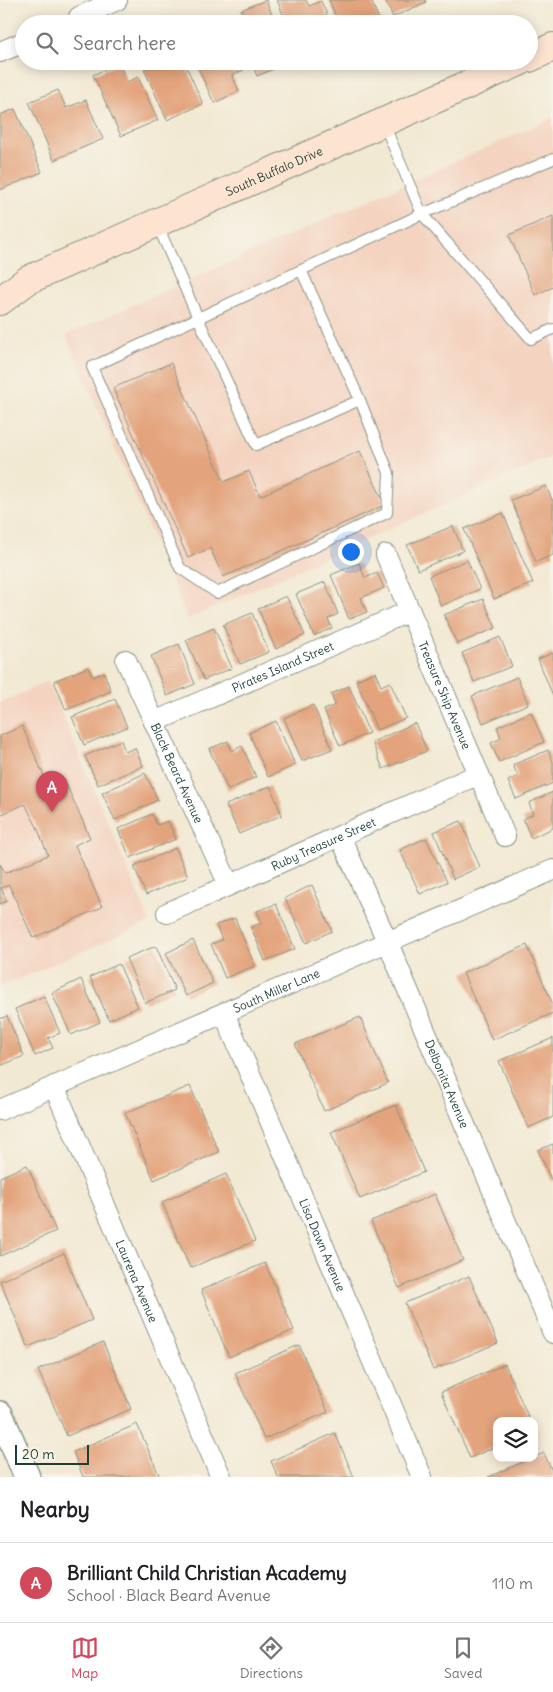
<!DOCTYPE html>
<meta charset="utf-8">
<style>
body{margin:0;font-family:Delius,sans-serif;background:#f6f6f6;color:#202124}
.controls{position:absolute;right:15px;bottom:15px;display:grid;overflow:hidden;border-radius:10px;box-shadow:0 2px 12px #0003}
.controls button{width:45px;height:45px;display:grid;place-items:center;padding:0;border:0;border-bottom:1px solid #e0e0e0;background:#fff;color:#202124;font:25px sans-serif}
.scale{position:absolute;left:15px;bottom:12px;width:74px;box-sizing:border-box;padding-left:5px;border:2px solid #1f3d34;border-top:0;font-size:14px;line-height:18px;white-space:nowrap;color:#1f3d34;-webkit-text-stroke:4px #f7f3e8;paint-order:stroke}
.you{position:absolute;left:350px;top:551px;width:18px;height:18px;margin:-12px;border:4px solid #fff;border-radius:50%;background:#1a73e8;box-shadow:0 0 0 8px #1a73e833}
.badge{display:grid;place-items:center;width:32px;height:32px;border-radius:50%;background:#d1495b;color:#fff;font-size:16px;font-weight:700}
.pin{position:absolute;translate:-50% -41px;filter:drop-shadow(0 1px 2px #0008)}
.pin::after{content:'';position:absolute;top:26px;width:18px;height:15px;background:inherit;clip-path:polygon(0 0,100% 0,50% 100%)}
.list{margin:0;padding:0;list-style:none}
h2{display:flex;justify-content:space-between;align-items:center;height:65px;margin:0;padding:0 20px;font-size:21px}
h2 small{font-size:16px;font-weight:400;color:#757577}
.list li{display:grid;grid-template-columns:32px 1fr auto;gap:15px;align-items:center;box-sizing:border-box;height:80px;padding:0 20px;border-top:1px solid #e0e0e0}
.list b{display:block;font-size:19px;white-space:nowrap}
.list p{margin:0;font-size:16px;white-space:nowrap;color:#757577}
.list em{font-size:16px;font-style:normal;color:#757577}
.icon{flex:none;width:28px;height:28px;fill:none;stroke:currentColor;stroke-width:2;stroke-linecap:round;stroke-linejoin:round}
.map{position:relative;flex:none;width:553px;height:1477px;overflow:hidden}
.search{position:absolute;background:#fff;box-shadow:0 2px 12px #0003;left:15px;right:15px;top:15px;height:55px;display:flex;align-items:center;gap:12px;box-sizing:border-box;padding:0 18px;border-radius:28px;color:#757577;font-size:19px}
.sheet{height:145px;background:#fff}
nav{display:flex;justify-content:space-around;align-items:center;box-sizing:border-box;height:70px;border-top:1px solid #e0e0e0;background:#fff;font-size:14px;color:#757577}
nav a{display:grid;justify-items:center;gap:2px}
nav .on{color:#d1495b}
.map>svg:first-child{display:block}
.built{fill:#f4d3c0}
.building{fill:#e3a37c}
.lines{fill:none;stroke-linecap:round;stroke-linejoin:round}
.service-casing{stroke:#889384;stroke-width:12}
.minor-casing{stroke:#889384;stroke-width:22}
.tertiary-casing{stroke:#889384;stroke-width:28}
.secondary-casing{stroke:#889384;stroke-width:30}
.service{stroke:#fff;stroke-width:10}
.minor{stroke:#fff;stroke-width:20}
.tertiary{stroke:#fff;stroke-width:25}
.secondary{stroke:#fde4d1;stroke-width:28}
.labels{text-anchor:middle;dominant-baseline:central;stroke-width:4.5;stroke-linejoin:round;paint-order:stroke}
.street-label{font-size:12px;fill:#1f3d34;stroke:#f7f3e8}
</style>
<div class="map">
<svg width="553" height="1477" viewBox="0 0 553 1477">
<rect width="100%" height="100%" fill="#f7f3e8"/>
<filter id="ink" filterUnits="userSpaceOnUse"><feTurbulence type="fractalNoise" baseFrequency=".02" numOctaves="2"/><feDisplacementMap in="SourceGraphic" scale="10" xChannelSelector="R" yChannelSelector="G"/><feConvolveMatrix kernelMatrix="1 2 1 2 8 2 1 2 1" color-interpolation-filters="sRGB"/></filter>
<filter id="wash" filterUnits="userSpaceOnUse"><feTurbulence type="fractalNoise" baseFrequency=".0096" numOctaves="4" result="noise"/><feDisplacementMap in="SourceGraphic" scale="20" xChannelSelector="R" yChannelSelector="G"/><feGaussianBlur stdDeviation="1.12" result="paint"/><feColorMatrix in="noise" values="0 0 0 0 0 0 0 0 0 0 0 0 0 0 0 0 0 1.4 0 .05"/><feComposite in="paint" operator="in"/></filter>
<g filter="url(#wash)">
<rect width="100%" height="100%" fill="#f2e9d3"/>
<!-- built -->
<g class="built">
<polygon points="553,118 553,456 188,619 66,335"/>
<polygon points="48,681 150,922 0,987 0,703"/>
</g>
<g id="blocks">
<!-- building -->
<g class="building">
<polygon points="266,0 276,24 246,24 241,10"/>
<polygon points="277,0 306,0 309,6 321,1 331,24 287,24"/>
<polygon points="329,0 371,0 381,24 339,24"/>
<polygon points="385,0 425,0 426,2 393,17"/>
<polygon points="156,61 184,61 203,104 167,120 144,69 157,64"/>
<polygon points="195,61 240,61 244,70 232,75 239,91 214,103"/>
<polygon points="251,61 292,61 257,76"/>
<polygon points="119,63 127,82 138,77 158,120 121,136 93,75"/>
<polygon points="58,90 66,108 86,100 103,139 54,160 29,102"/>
<polygon points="15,109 42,172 0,190 0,115"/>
<polygon points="553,216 553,287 535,295 509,235"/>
<polygon points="171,363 224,482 249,471 260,496 360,451 385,505 223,577 210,548 188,558 113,388"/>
<polygon points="546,486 552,500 553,500 553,555 536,562 511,500"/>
<polygon points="503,513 533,583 494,599 464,529"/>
<polygon points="453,526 463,551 418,570 407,545"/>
<polygon points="467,560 480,589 441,606 429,576"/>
<polygon points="359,563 365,578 377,573 384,588 361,598 367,612 349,619 331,575"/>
<polygon points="325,582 338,614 328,619 332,628 314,636 296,594"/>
<polygon points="286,596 305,635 276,649 258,609"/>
<polygon points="483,599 496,628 457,644 444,615"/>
<polygon points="252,613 269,652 240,664 223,625"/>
<polygon points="214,628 232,668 204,680 186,640"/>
<polygon points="500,637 512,666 474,682 462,653"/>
<polygon points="179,644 195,684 167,696 151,656"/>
<polygon points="553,653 553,696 538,659"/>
<polygon points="88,667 93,677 104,672 111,691 66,710 54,681"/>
<polygon points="375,672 381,686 390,682 406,718 377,730 356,680"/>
<polygon points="517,677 528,704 483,723 472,696"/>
<polygon points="349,686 369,733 340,746 324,710 335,705 331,694"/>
<polygon points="115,699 127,727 84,745 72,717"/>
<polygon points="313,705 332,749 302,761 284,718"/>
<polygon points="531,712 544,742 499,762 491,743 501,738 497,727"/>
<polygon points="276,721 295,765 268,777 249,733"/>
<polygon points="415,723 427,751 383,769 372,742"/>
<polygon points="22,726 48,785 64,779 90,838 75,845 102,907 33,938 9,885 1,888 7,901 0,904 0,864 5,873 48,855 37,827 25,804 0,815 0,736"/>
<polygon points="121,740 125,752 135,748 143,766 98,785 85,756"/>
<polygon points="228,741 232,751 242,746 256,777 228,790 209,749"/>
<polygon points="548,750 553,762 553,783 516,799 508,781 518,776 513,765"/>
<polygon points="145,773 158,800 115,820 102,793"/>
<polygon points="270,786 282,815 239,834 226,805"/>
<polygon points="553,792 553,828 531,838 523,819 533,814 529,803"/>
<polygon points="152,814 157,825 168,821 176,839 130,858 118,829"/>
<polygon points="461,821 480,867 453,879 434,832"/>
<polygon points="426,838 447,882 420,894 400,850"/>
<polygon points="176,848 188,877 146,895 134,866"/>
<polygon points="312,885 332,931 306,943 285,898"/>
<polygon points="276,904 295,949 265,961 251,927 262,923 257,911"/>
<polygon points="235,918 255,966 225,978 211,944 222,940 216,925"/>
<polygon points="193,940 213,983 186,996 166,953"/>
<polygon points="527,945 553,1005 553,1013 492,1040 463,973"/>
<polygon points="156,946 175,990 145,1003 126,958"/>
<polygon points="119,964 138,1007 109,1020 90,977"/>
<polygon points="81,979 100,1022 71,1035 52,993"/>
<polygon points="44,996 60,1033 48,1038 53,1048 35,1056 15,1009"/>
<polygon points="7,1016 24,1056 0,1066 0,1019"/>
<polygon points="360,1017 388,1083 324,1111 295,1044"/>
<polygon points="553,1038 553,1117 528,1128 499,1061"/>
<polygon points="190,1086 219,1152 154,1180 125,1113"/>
<polygon points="396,1105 424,1172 360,1199 331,1132"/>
<polygon points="553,1144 553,1184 538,1150"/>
<polygon points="27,1165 56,1231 0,1256 0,1177"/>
<polygon points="226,1174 255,1241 190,1268 162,1202"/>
<polygon points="435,1194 463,1260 399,1288 371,1221"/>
<polygon points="64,1253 92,1320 28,1347 0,1281"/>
<polygon points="265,1263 294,1330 229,1357 201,1290"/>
<polygon points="469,1276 498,1343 433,1370 405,1303"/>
<polygon points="103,1342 131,1409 67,1436 38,1370"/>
<polygon points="299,1345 328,1412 264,1439 235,1373"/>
<polygon points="505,1364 530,1421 497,1421 497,1446 470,1458 441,1392"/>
<polygon points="137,1424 160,1477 83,1477 73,1452"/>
<polygon points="335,1433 354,1477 278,1477 271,1461"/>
<polygon points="544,1453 553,1473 553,1477 488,1477"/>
</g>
</g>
</g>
<g filter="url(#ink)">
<use href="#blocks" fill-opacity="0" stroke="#889384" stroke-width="1"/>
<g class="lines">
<!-- service casing -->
<g class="service-casing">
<g id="service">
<polyline points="384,124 422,214 553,159"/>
<polyline points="157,224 198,318 422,214 531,339 553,329"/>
<polyline points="301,270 360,400 256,445 198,318 92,367 180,568 217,593 387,513 389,473 360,400"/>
</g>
</g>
<!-- minor casing -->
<g class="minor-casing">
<g id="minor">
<polyline points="79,17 117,0"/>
<polyline points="0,52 24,42"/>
<path id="s1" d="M386,555L505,836"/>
<path id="s2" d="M126,660L229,885"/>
<path id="s3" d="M154,722L410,611"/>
<path id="s4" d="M340,836L388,943L553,1333"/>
<path id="s5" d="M167,913L479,774"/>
<path id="s6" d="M224,1013L422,1477"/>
<path id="s7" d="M54,1086L221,1477"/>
<path id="s8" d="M0,1110L553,870"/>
</g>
</g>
<!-- tertiary casing -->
<g class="tertiary-casing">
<polyline id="tertiary" points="0,1414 27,1477"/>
</g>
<!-- secondary casing -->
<g class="secondary-casing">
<g id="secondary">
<polyline points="529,58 553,47"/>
<path id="s9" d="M0,301L28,280L521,61"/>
</g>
</g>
<!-- service -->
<use href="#service" class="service"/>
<!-- minor -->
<use href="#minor" class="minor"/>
<!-- tertiary -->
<use href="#tertiary" class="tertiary"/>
<!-- secondary -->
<use href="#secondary" class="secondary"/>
</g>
</g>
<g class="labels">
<!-- street labels -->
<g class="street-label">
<text stroke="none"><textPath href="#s9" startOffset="304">South Buffalo Drive</textPath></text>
<text stroke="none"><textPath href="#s3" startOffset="140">Pirates Island Street</textPath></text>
<text stroke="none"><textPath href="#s1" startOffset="152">Treasure Ship Avenue</textPath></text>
<text stroke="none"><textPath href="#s2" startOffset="124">Black Beard Avenue</textPath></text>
<text stroke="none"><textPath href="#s5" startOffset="171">Ruby Treasure Street</textPath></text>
<text stroke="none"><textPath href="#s8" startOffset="301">South Miller Lane</textPath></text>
<text stroke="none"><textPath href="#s4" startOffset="270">Delbonita Avenue</textPath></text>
<text stroke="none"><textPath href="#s6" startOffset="252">Lisa Dawn Avenue</textPath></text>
<text stroke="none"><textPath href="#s7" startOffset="212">Laurena Avenue</textPath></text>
</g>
</g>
</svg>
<div class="controls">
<button><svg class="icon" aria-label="layers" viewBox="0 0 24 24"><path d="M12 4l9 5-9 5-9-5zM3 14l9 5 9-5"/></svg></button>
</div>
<div class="scale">20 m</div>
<div class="you"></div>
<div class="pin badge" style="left:52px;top:812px">A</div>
<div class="search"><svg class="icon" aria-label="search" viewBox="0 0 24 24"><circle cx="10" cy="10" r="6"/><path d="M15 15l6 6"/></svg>Search here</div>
</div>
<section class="sheet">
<h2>Nearby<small></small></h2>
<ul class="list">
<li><span class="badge">A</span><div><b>Brilliant Child Christian Academy</b><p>School · Black Beard Avenue</p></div><em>110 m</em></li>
</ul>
</section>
<nav>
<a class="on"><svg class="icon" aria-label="map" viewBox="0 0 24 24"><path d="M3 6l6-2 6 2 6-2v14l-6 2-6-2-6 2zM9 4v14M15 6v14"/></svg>Map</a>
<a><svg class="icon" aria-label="directions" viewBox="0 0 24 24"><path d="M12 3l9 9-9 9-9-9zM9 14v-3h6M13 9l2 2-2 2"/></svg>Directions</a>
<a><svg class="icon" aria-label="saved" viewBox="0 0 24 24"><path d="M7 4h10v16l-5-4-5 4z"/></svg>Saved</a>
</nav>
